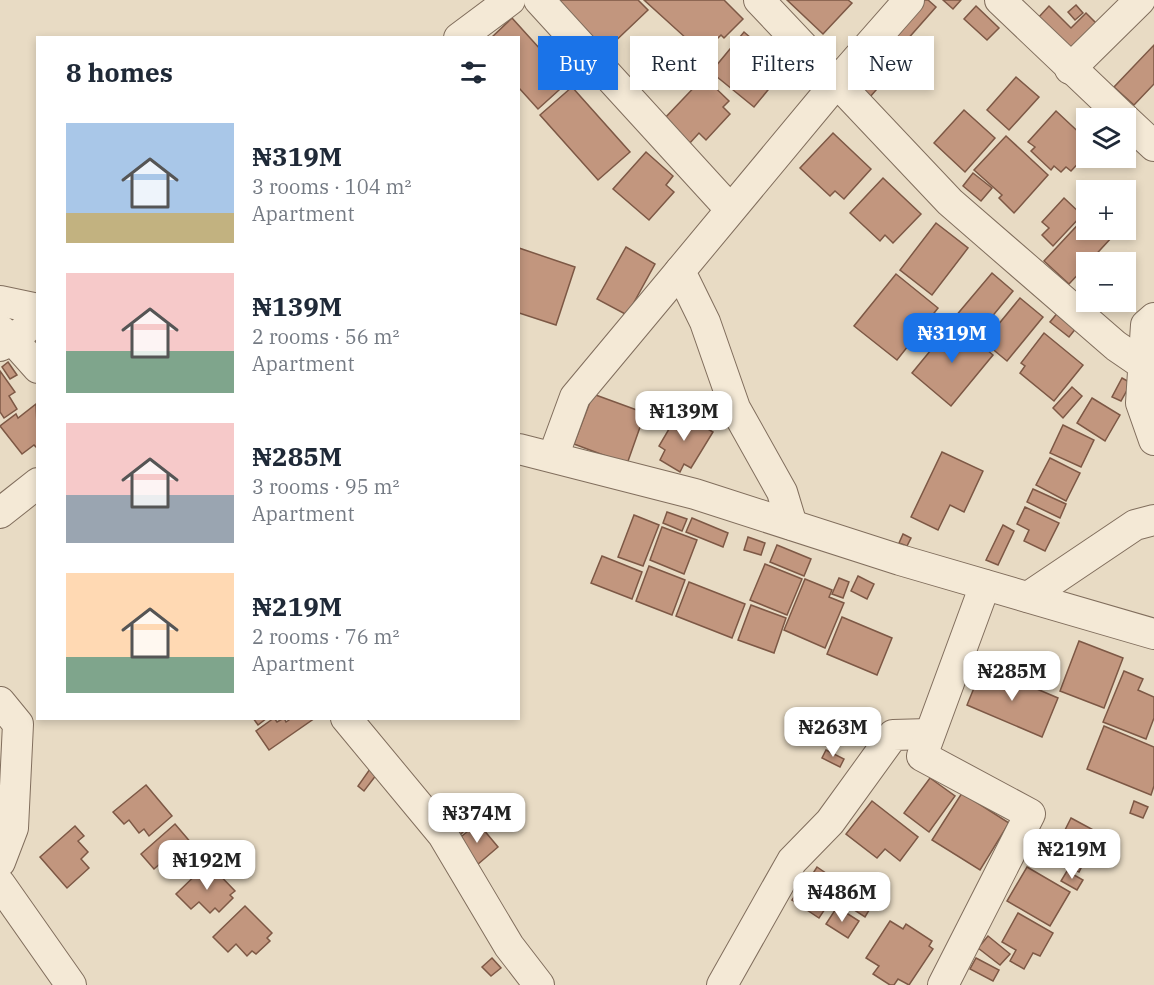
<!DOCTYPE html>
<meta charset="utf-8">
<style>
:root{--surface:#fff;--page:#f6f6f7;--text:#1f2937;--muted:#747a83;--accent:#1a73e8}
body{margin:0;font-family:"IBM Plex Serif",serif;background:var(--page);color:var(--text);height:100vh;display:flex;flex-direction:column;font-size:22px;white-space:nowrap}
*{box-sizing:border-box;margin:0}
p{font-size:20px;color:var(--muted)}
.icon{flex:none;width:33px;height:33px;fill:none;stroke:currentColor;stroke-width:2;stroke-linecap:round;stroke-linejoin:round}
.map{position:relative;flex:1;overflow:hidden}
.details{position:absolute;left:36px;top:36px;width:484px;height:684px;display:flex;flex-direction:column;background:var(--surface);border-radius:0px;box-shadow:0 3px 9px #0003}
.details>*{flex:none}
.banner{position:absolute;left:538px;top:36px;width:525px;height:54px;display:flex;gap:12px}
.buttons{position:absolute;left:1076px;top:108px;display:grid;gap:12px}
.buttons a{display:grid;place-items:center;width:60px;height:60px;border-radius:0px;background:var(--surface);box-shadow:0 3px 9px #0003;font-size:30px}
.price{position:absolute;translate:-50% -51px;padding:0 14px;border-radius:12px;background:#fff;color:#222;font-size:20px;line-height:39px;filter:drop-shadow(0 2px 3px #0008)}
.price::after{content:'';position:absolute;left:50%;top:36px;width:18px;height:14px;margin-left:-9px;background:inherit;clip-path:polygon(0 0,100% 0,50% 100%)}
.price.active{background:var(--accent);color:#fff}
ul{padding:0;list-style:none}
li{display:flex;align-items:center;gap:18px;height:150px;padding:0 30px}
li span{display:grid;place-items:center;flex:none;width:168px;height:120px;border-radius:0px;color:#555}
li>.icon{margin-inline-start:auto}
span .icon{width:72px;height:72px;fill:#fffc;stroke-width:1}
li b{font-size:26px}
h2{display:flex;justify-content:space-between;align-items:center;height:72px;padding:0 30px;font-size:26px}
.tag{padding:0 21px;border-radius:0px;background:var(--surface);box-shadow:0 3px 9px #0003;font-size:21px;line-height:54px}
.tag.active{background:var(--accent);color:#fff}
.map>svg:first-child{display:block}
.building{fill:#c2967e;stroke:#7d5845;stroke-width:1.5}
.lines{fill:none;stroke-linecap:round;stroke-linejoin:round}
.minor-casing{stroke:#816e5d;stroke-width:32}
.minor{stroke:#f4e9d6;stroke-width:30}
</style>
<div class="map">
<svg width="1154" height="985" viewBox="0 0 1154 985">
<rect width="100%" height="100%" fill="#e8dbc4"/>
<g class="building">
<polygon points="557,0 638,0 648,10 606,50"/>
<polygon points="644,0 724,0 743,19 724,38 721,35 713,43 716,46 702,60 685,42 687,39"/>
<polygon points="787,0 848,0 852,3 823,34"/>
<polygon points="923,0 928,0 936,7 883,67 890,74 870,97 852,80"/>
<polygon points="943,0 961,0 953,9"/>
<polygon points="1076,5 1083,13 1075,20 1068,12"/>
<polygon points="976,6 999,28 987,40 964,19"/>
<polygon points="1049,6 1071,28 1086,13 1096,23 1070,49 1038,18"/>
<polygon points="512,18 569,81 538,109 519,88 519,38 491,38"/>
<polygon points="744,32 786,68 754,107 711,72"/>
<polygon points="1154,45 1154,84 1134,105 1114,87"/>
<polygon points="704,77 729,101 723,107 730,114 706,140 699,133 689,144 663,120"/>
<polygon points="1016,77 1039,97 1009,130 987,110"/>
<polygon points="572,87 630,152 598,180 540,115"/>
<polygon points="964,110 995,138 965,172 934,143"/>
<polygon points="1056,111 1086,139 1086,155 1071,171 1066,167 1061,172 1054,166 1051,170 1031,151 1035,147 1028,142"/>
<polygon points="833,133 871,169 844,199 835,191 830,196 800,168"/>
<polygon points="1006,136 1048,175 1014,213 999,198 1002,195 974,170"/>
<polygon points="646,152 673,176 666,185 674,192 649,220 613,189"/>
<polygon points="973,173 992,188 981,201 963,186"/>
<polygon points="883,178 921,214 893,243 885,235 880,241 850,213"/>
<polygon points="1064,198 1082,215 1053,246 1042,235 1049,228 1042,222"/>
<polygon points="1086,216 1086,230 1103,230 1112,237 1089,262 1086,262 1086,266 1069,284 1044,261"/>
<polygon points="936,223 968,248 932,295 900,270"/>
<polygon points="626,247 655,264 627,315 597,299"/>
<polygon points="519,248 575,267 556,325 519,313"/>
<polygon points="992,273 1013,291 977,335 955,317"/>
<polygon points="896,274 938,308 897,360 854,326"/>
<polygon points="1020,298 1043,317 1007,361 984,342"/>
<polygon points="1059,311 1077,327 1069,337 1050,322"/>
<polygon points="954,322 993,355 951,406 912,373"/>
<polygon points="1044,333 1083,365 1054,401 1020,373 1025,366 1021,363"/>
<polygon points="8,362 17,375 10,379 2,367"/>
<polygon points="0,371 15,392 9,396 17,409 4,418 0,412"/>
<polygon points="1122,378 1131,383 1121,401 1112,397"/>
<polygon points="1072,387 1082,396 1063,418 1053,408"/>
<polygon points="593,394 645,413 627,464 574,444"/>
<polygon points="1092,398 1120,415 1105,441 1077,423"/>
<polygon points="36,404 38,449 34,445 22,454 0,426 16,414 18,418"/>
<polygon points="679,412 713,432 691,468 684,464 680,472 660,460 665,450 659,446"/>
<polygon points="1063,425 1094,440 1081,467 1050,453"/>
<polygon points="942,452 983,471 964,512 950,505 938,530 911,517"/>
<polygon points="1050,458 1080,473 1066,501 1036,485"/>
<polygon points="1033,489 1066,504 1060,518 1027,502"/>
<polygon points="1025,507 1059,523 1045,551 1024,541 1029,530 1017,524"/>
<polygon points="667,512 687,519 682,531 663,523"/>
<polygon points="634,515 659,525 643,566 618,557"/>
<polygon points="692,518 728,533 723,547 686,532"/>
<polygon points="1003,525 1014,531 998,565 986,560"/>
<polygon points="662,527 697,540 684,574 650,560"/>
<polygon points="903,534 911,538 907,546 899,543"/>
<polygon points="748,537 765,543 761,555 744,550"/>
<polygon points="777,545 811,559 804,576 770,562"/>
<polygon points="602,556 642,572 632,599 591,583"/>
<polygon points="765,564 802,579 787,615 750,600"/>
<polygon points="649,566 685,580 672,615 636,601"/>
<polygon points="858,576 874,584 867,599 851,591"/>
<polygon points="839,578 849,582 843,598 832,594"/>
<polygon points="805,579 832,590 829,597 844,603 825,648 784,630"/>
<polygon points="689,582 745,604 732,638 676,616"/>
<polygon points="751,605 786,618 774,653 738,640"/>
<polygon points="842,617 892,638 877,675 827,654"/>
<polygon points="1079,641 1123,658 1104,708 1060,691"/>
<polygon points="983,666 1058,698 1042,737 967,705"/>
<polygon points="1124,671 1143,679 1138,690 1154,697 1154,718 1146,739 1103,722"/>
<polygon points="253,718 267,718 258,725"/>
<polygon points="274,718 277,722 284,718 286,722 292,718 315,718 269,750 256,731"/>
<polygon points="1104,726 1154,747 1154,786 1151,795 1087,769"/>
<polygon points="826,750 844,759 840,767 822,758"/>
<polygon points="370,769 377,774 364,791 358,786"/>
<polygon points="930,778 955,796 929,832 904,813"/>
<polygon points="146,785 172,816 149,836 144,829 139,833 129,820 124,824 113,812"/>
<polygon points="962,793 1009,823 980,870 932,840"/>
<polygon points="872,801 918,837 900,861 885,849 877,858 846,834"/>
<polygon points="1134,801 1148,807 1143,818 1130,813"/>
<polygon points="1071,818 1099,833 1079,872 1051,858"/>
<polygon points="478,823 498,847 477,865 457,840"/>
<polygon points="175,824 198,851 192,856 196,860 181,873 178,868 172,873 162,862 154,869 141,854"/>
<polygon points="457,825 464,831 456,839 449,832"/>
<polygon points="75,826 84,836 78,841 88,852 81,859 89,868 67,888 40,857"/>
<polygon points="208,863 235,891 230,895 233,898 219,912 215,908 210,913 199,902 191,909 176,894"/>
<polygon points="817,867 836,880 827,894 808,881"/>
<polygon points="1027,867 1070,892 1050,926 1007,901"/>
<polygon points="1067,871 1083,880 1077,890 1061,881"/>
<polygon points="802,885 829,903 819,918 792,900"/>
<polygon points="852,887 874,902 865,917 842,902"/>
<polygon points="245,906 272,933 267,938 270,941 256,954 252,951 247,956 236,944 228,952 213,937"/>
<polygon points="837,907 859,921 848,938 826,924"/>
<polygon points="1018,913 1053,933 1040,956 1033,953 1024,969 1010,961 1016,950 1002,942"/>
<polygon points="890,921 903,929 906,924 932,941 929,946 933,949 909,985 898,979 894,985 890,985 873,974 879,966 866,958"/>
<polygon points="988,936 1010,954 1000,965 978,948"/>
<polygon points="492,958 501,968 491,976 482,967"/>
<polygon points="976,958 999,970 993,981 970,969"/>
</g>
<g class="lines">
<g class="minor-casing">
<g id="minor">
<polyline points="539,0 730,209"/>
<polyline points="759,0 950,202 1116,346 1154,372"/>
<polyline points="1000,0 1124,118"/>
<polyline points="459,38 510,0"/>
<polyline points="1070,69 1140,0"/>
<polyline points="1125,119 1154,146"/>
<polyline points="0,301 38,309"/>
<polyline points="1154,318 1146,325 1141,403 1154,440"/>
<polyline points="0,330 13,340 38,368"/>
<polyline points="0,346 13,340 38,318"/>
<polyline points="519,449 695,494 900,560 1154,634"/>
<polyline points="553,457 575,397 680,271"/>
<polyline points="0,513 38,483"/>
<polyline points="792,525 782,492 735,408 705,322 680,271 837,82 909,0"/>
<polyline points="1028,597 1135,525 1154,520"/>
<polyline points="0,702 18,724 13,828 0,862"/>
<polyline points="346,718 443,835 509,946 539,985"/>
<polyline points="0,884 71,985"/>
<polyline points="722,985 792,861 830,822 893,735 929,734"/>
<polyline points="943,985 1030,814 922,756 985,585"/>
</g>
</g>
<use href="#minor" class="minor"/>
</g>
</svg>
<div class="buttons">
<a><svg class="icon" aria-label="layers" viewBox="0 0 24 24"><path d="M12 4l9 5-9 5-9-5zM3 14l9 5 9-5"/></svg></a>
<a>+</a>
<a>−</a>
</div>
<b class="price active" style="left:952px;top:364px">₦319M</b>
<b class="price" style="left:684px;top:442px">₦139M</b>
<b class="price" style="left:1012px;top:702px">₦285M</b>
<b class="price" style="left:833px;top:758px">₦263M</b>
<b class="price" style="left:477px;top:844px">₦374M</b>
<b class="price" style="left:1072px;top:880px">₦219M</b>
<b class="price" style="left:207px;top:891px">₦192M</b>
<b class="price" style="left:842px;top:923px">₦486M</b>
<div class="banner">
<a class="tag active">Buy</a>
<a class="tag">Rent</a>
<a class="tag">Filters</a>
<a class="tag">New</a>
</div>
<section class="details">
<h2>8 homes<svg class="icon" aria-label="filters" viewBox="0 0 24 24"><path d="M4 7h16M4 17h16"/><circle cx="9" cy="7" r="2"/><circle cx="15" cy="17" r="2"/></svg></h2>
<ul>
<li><span style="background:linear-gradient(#a9c7e8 75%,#c2b280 0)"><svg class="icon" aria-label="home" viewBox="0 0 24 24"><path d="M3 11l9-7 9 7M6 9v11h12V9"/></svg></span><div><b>₦319M</b><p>3 rooms · 104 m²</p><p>Apartment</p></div></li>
<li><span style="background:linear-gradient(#f6c9c9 65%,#7fa58c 0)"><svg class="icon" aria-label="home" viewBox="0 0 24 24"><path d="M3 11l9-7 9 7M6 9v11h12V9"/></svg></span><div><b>₦139M</b><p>2 rooms · 56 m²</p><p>Apartment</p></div></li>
<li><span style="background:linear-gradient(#f6c9c9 60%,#9aa5b1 0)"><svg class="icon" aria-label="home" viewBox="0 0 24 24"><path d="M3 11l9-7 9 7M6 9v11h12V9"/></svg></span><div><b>₦285M</b><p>3 rooms · 95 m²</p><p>Apartment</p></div></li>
<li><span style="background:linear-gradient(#ffd9b3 70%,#7fa58c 0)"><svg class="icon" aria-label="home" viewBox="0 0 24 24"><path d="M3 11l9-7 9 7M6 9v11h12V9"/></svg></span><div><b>₦219M</b><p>2 rooms · 76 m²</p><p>Apartment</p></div></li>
</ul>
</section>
</div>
